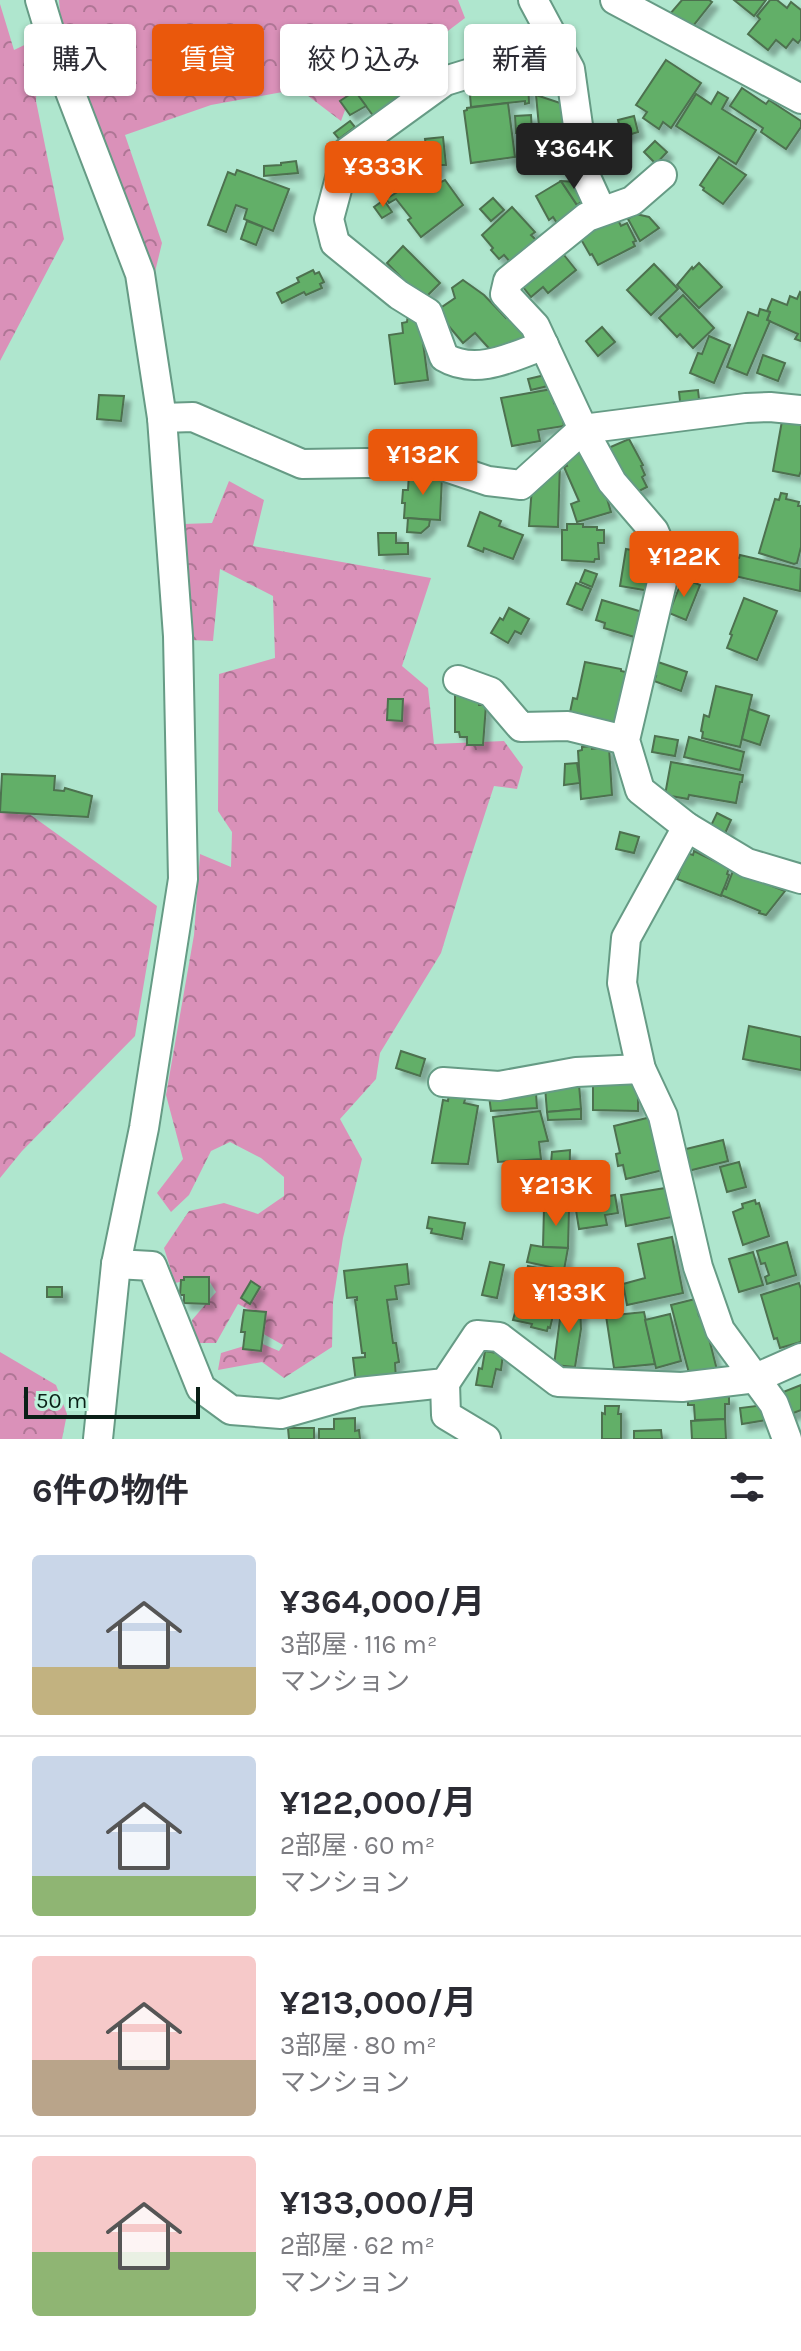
<!DOCTYPE html>
<html lang="ja">
<meta charset="utf-8">
<style>
:root{--surface:#fff;--page:#f2f2f3;--text:#2b2b33;--muted:#7c7c81;--line:#e1e1e2;--accent:#ea580c}
body{margin:0;font-family:Karla,"Noto Sans JP",sans-serif;background:var(--page);color:var(--text);height:100vh;display:flex;flex-direction:column;font-size:30px;white-space:nowrap}
*{box-sizing:border-box;margin:0}
p{font-size:26px;color:var(--muted)}
.icon{flex:none;width:44px;height:44px;fill:none;stroke:currentColor;stroke-width:2;stroke-linecap:round;stroke-linejoin:round}
.map{position:relative;height:1439px;overflow:hidden}
.drawer{display:flex;flex-direction:column;background:var(--surface);flex:1}
.drawer>*{flex:none}
.guide{position:absolute;left:24px;top:24px;width:754px;height:72px;display:flex;gap:16px}
.scale{position:absolute;left:24px;bottom:20px;width:176px;box-sizing:border-box;padding-left:8px;border:4px solid #0a2017;border-top:0;font-size:22px;line-height:28px;white-space:nowrap;color:#0a2017;-webkit-text-stroke:6px #bbf3db;paint-order:stroke}
.price{position:absolute;translate:-50% -68px;padding:0 18px;border-radius:8px;background:var(--accent);color:#fff;font-size:26px;line-height:52px;filter:drop-shadow(0 2px 4px #0008)}
.price::after{content:'';position:absolute;left:50%;top:48px;width:24px;height:18px;margin-left:-12px;background:inherit;clip-path:polygon(0 0,100% 0,50% 100%)}
.price.current{background:#222;color:#fff}
ul{padding:0;list-style:none}
li{display:flex;align-items:center;gap:24px;height:200px;padding:0 32px}
li+li{border-top:2px solid var(--line)}
li span{display:grid;place-items:center;flex:none;width:224px;height:160px;border-radius:8px;color:#555}
li>.icon{margin-inline-start:auto}
span .icon{width:96px;height:96px;fill:#fffc;stroke-width:1}
li b{font-size:34px}
h2{display:flex;justify-content:space-between;align-items:center;height:96px;padding:0 32px;font-size:34px}
.tag{padding:0 28px;border-radius:8px;background:var(--surface);box-shadow:0 2px 6px #0004;font-size:28px;line-height:72px}
.tag.current{background:var(--accent);color:#fff}
.map>svg:first-child{display:block}
.forest{fill:url(#forest-crowns)}
.building{fill:#62af68;stroke:#4d714f;stroke-width:2;filter:url(#shadow)}
.lines{fill:none;stroke-linecap:round;stroke-linejoin:round}
.minor-casing{stroke:#669b85;stroke-width:32}
.minor{stroke:#fff;stroke-width:28}
</style>
<div class="map">
<svg width="801" height="1439" viewBox="0 0 801 1439">
<defs>
<pattern id="forest-crowns" width="20" height="18" patternUnits="userSpaceOnUse" patternTransform="scale(2)"><rect width="20" height="18" fill="#da91b9"/><path d="M2 6a3 3 0 1 1 6 0M12 15a3 3 0 1 1 6 0" fill="none" stroke="#af7695"/></pattern>
<filter id="shadow"><feDropShadow dx="6" dy="6" stdDeviation="2" flood-color="#0004"/></filter>
</defs>
<rect width="100%" height="100%" fill="#afe6ce"/>
<g class="forest">
<polygon points="59,0 458,0 465,18 395,71 358,75 341,121 299,89 211,105 125,135 162,243 154,276 61,25"/>
<polygon points="0,4 14,50 39,38 36,101 64,239 0,361"/>
<polygon points="229,481 264,500 253,546 431,578 402,666 428,688 434,744 504,741 523,767 517,789 494,786 463,881 441,953 380,1053 376,1079 340,1119 362,1159 343,1238 333,1302 332,1347 284,1378 262,1362 218,1370 221,1353 258,1342 279,1351 283,1345 260,1332 263,1317 238,1304 216,1343 195,1343 192,1320 216,1292 206,1276 175,1283 164,1248 189,1211 224,1203 258,1214 284,1196 284,1177 261,1158 230,1142 211,1151 189,1195 171,1212 157,1193 183,1159 166,1095 194,935 200,854 231,867 232,832 218,811 219,674 275,658 273,596 220,569 213,641 191,640 184,524 212,523"/>
<polygon points="0,805 28,813 157,906 135,1036 22,1151 0,1178"/>
<polygon points="0,1352 56,1385 67,1414 62,1439 0,1439"/>
</g>
<g class="building">
<polygon points="682,0 709,0 712,2 689,31 669,15"/>
<polygon points="734,0 766,0 754,16"/>
<polygon points="770,0 777,0 787,8 791,2 801,10 801,39 798,43 793,39 786,48 776,40 768,50 748,34 760,19 757,16"/>
<polygon points="666,60 701,83 671,128 663,122 659,129 643,118 647,112 636,105"/>
<polygon points="382,69 396,89 400,86 411,101 377,121 354,90"/>
<polygon points="528,80 529,103 525,104 525,101 471,107 470,95 472,95 472,88"/>
<polygon points="742,88 766,104 769,100 801,121 801,127 786,149 761,132 763,128 730,106"/>
<polygon points="355,91 366,106 350,115 340,101"/>
<polygon points="718,92 728,98 722,109 756,130 736,164 676,126 696,94 711,104"/>
<polygon points="536,95 560,103 567,102 573,159 555,161 554,154 550,154 551,136 540,137"/>
<polygon points="508,103 515,157 471,163 464,111 467,110 467,108"/>
<polygon points="531,115 532,132 516,133 515,116"/>
<polygon points="634,116 638,132 622,137 618,120"/>
<polygon points="350,121 355,127 339,139 334,133"/>
<polygon points="443,137 446,165 437,165 438,172 422,174 420,155 427,154 425,139"/>
<polygon points="655,141 667,152 656,164 644,152"/>
<polygon points="719,157 746,175 723,204 703,190 704,188 700,185"/>
<polygon points="296,161 298,173 264,176 264,166 281,165 281,163"/>
<polygon points="237,170 289,189 273,231 244,219 247,209 236,205 226,232 208,225 228,172 235,175"/>
<polygon points="422,177 427,183 435,178 439,183 445,180 463,205 421,237 408,220 411,218 396,199 389,203 386,199"/>
<polygon points="561,181 579,208 557,223 553,217 549,220 536,196"/>
<polygon points="561,181 578,182 585,199 577,205"/>
<polygon points="493,198 504,210 491,221 480,209"/>
<polygon points="384,200 392,212 382,218 374,207"/>
<polygon points="512,207 535,232 531,235 537,241 511,263 504,255 499,259 491,250 493,248 482,235"/>
<polygon points="636,214 649,217 659,228 640,241 628,219"/>
<polygon points="616,216 621,226 627,223 636,241 633,242 635,246 598,265 592,254 590,255 578,234"/>
<polygon points="247,221 263,227 256,245 241,239"/>
<polygon points="403,246 440,283 423,300 387,263"/>
<polygon points="560,250 576,270 548,293 543,287 531,297 519,282"/>
<polygon points="699,263 722,287 699,308 677,285 692,267 693,269"/>
<polygon points="654,264 678,289 651,315 627,290"/>
<polygon points="313,270 315,274 319,272 324,282 320,284 322,288 306,295 304,292 282,303 277,293 299,282 297,278"/>
<polygon points="463,280 484,295 506,318 511,315 532,342 496,356 475,333 463,343 436,311 455,298 452,288"/>
<polygon points="800,292 801,293 801,341 795,339 798,334 767,320 770,312 767,311 772,299 787,305 790,296 797,299"/>
<polygon points="683,295 714,328 693,348 680,334 677,337 659,318"/>
<polygon points="760,309 770,312 767,320 770,321 747,375 727,367 748,312 758,316"/>
<polygon points="408,314 420,320 428,380 395,384 389,335 403,333 402,323 407,322"/>
<polygon points="602,327 615,342 598,356 586,341"/>
<polygon points="709,336 730,345 714,383 690,373 698,353 702,354"/>
<polygon points="763,355 785,363 778,381 757,373"/>
<polygon points="545,375 548,386 531,390 528,379"/>
<polygon points="552,389 554,403 560,402 564,426 538,430 540,441 512,446 501,398"/>
<polygon points="698,390 700,408 681,410 679,392"/>
<polygon points="99,395 124,396 121,421 97,419"/>
<polygon points="782,421 801,424 801,471 799,476 773,471"/>
<polygon points="629,439 643,465 641,466 645,475 642,477 647,487 633,494 606,449"/>
<polygon points="584,448 605,492 611,512 577,522 571,504 579,501 564,467 567,466 563,457"/>
<polygon points="560,463 558,527 529,526 532,487 541,486 540,475"/>
<polygon points="409,473 442,476 440,520 404,518 405,503 402,503 403,490 408,490"/>
<polygon points="781,493 787,494 786,499 799,502 798,506 801,506 801,547 797,563 794,564 759,553 775,499 779,500"/>
<polygon points="480,512 501,521 499,526 523,535 513,559 484,548 483,552 468,546"/>
<polygon points="408,518 430,520 429,526 421,533 407,532"/>
<polygon points="567,524 583,524 583,527 597,527 597,530 604,530 604,543 598,543 599,559 595,559 594,562 562,560 562,530 567,530"/>
<polygon points="378,533 396,533 396,543 408,543 408,554 379,555"/>
<polygon points="677,537 724,549 721,563 674,551"/>
<polygon points="626,549 656,554 650,591 620,586"/>
<polygon points="740,555 801,569 800,591 735,576 736,572 733,571 736,558 739,558"/>
<polygon points="585,570 597,574 592,587 580,582"/>
<polygon points="683,578 700,585 686,620 669,613"/>
<polygon points="576,583 591,589 582,610 567,604"/>
<polygon points="744,598 777,611 757,660 727,648 732,635 730,634"/>
<polygon points="602,600 649,614 641,639 604,628 605,623 596,620"/>
<polygon points="509,608 529,619 521,634 515,631 508,643 491,633 500,618 503,620"/>
<polygon points="585,662 621,669 621,671 630,673 616,726 569,717 573,698 577,699"/>
<polygon points="658,662 687,672 681,691 654,681 656,676 651,675"/>
<polygon points="716,686 752,695 740,747 702,738 703,732 701,731 704,715 709,717"/>
<polygon points="455,695 471,695 479,698 479,705 486,705 483,745 467,745 467,737 460,737 459,732 455,732"/>
<polygon points="388,699 403,699 402,721 387,720"/>
<polygon points="749,709 769,716 760,745 742,739"/>
<polygon points="655,736 678,740 675,756 652,752"/>
<polygon points="689,737 744,752 740,770 684,757"/>
<polygon points="592,746 592,749 609,747 612,795 581,799 578,751 582,750 582,747"/>
<polygon points="671,762 743,775 742,782 740,782 736,803 689,795 688,799 665,795"/>
<polygon points="577,763 580,783 564,785 565,764"/>
<polygon points="2,774 55,776 54,790 64,791 65,788 92,796 88,817 0,812"/>
<polygon points="717,813 731,820 723,838 708,832"/>
<polygon points="620,832 639,837 634,853 616,849"/>
<polygon points="694,851 729,868 727,874 729,875 721,896 677,879 687,853 693,855"/>
<polygon points="733,871 785,891 766,915 759,913 760,911 721,895 724,888 726,889"/>
<polygon points="749,1026 801,1037 801,1070 743,1059"/>
<polygon points="401,1051 425,1059 420,1076 396,1068"/>
<polygon points="593,1083 638,1084 638,1111 593,1110"/>
<polygon points="579,1084 581,1109 547,1112 545,1087"/>
<polygon points="449,1093 466,1096 464,1103 478,1106 468,1164 432,1163 443,1100 448,1101"/>
<polygon points="536,1093 537,1108 491,1111 489,1096"/>
<polygon points="581,1109 581,1119 548,1120 547,1112"/>
<polygon points="540,1111 548,1141 539,1142 541,1159 498,1162 493,1117"/>
<polygon points="651,1117 663,1170 626,1179 623,1165 618,1166 616,1154 620,1153 614,1126"/>
<polygon points="723,1140 728,1161 688,1171 682,1150"/>
<polygon points="570,1150 569,1209 544,1208 546,1163 551,1163 552,1152"/>
<polygon points="739,1162 746,1187 727,1192 720,1167"/>
<polygon points="672,1187 677,1216 626,1226 621,1195"/>
<polygon points="603,1193 604,1197 615,1195 618,1213 605,1215 607,1225 579,1229 574,1198"/>
<polygon points="755,1200 756,1204 759,1203 769,1236 743,1245 733,1212 743,1208 742,1204"/>
<polygon points="544,1208 569,1209 568,1248 543,1247"/>
<polygon points="429,1217 465,1223 462,1239 431,1233 432,1229 427,1228"/>
<polygon points="672,1237 683,1293 627,1305 623,1284 645,1278 638,1244"/>
<polygon points="787,1242 796,1275 767,1284 765,1277 769,1275 765,1263 761,1264 757,1251"/>
<polygon points="531,1245 543,1247 568,1248 564,1270 527,1262"/>
<polygon points="753,1252 763,1285 739,1292 729,1259"/>
<polygon points="490,1262 504,1265 497,1298 482,1295"/>
<polygon points="407,1264 409,1284 395,1286 397,1299 387,1300 393,1343 396,1343 399,1362 395,1363 396,1378 356,1383 353,1358 365,1357 365,1353 362,1353 355,1300 357,1300 357,1297 347,1298 344,1271"/>
<polygon points="528,1266 563,1273 550,1328 548,1327 547,1331 531,1327 532,1324 513,1320"/>
<polygon points="184,1277 209,1277 209,1304 184,1303 184,1295 180,1295 181,1280 184,1280"/>
<polygon points="251,1281 260,1287 250,1304 241,1298"/>
<polygon points="799,1283 801,1289 801,1342 780,1348 777,1338 774,1339 761,1295"/>
<rect x="47" y="1287" width="15" height="10"/>
<polygon points="695,1299 699,1316 703,1315 717,1370 690,1377 671,1305"/>
<polygon points="580,1302 581,1329 575,1367 554,1365 562,1303"/>
<polygon points="244,1310 266,1312 261,1351 243,1349 245,1332 241,1332"/>
<polygon points="644,1312 655,1364 614,1368 606,1316"/>
<polygon points="670,1314 681,1361 656,1368 645,1320"/>
<polygon points="485,1351 503,1354 501,1370 496,1369 492,1387 476,1385 479,1368 482,1369"/>
<polygon points="801,1385 801,1410 786,1416 778,1394"/>
<polygon points="729,1396 729,1404 725,1404 725,1419 695,1420 694,1405 688,1405 688,1400 694,1398"/>
<polygon points="764,1405 766,1420 742,1424 740,1408"/>
<polygon points="605,1406 619,1406 618,1414 621,1414 621,1439 602,1439 602,1413 605,1414"/>
<polygon points="355,1418 355,1431 359,1430 360,1439 319,1439 319,1429 334,1429 334,1419"/>
<polygon points="725,1419 726,1439 692,1439 691,1421"/>
<polygon points="288,1428 314,1428 314,1439 289,1439"/>
<polygon points="661,1430 662,1439 634,1439 634,1431"/>
</g>
<g class="lines">
<g class="minor-casing">
<g id="minor">
<polyline points="40,0 59,63 140,274 162,418 178,636 183,879 144,1128 116,1264 98,1439"/>
<polyline points="533,0 570,69 585,175 601,210"/>
<polyline points="615,0 801,99"/>
<polyline points="662,175 632,201 587,217 508,281 505,294 535,326 583,429 612,482 654,531 667,561 625,740 640,790 687,827 747,863 801,879"/>
<path d="M544 345C512 357 476 376 444 357L428 313 399 295 335 243 329 219 347 152 445 81 497 65 571 78"/>
<polyline points="162,418 193,417 302,464 431,462 488,481 521,485 583,429 746,408 770,407 801,410"/>
<polyline points="458,680 491,692 521,727 568,726 625,740"/>
<polyline points="687,827 626,938 622,983 641,1069 663,1116 698,1267 720,1330 774,1404 787,1439"/>
<polyline points="443,1082 499,1086 576,1072 641,1069"/>
<polyline points="116,1264 152,1266 201,1388 231,1410 281,1414 359,1392 445,1383 477,1335 499,1337 558,1382 682,1387 756,1378 801,1358"/>
<polyline points="445,1383 446,1415 486,1439"/>
</g>
</g>
<use href="#minor" class="minor"/>
</g>
</svg>
<div class="scale">50 m</div>
<b class="price current" style="left:574px;top:191px">¥364K</b>
<b class="price" style="left:383px;top:209px">¥333K</b>
<b class="price" style="left:423px;top:497px">¥132K</b>
<b class="price" style="left:684px;top:599px">¥122K</b>
<b class="price" style="left:556px;top:1228px">¥213K</b>
<b class="price" style="left:569px;top:1335px">¥133K</b>
<div class="guide">
<a class="tag">購入</a>
<a class="tag current">賃貸</a>
<a class="tag">絞り込み</a>
<a class="tag">新着</a>
</div>
</div>
<section class="drawer">
<h2>6件の物件<svg class="icon" aria-label="filters" viewBox="0 0 24 24"><path d="M4 7h16M4 17h16"/><circle cx="9" cy="7" r="2"/><circle cx="15" cy="17" r="2"/></svg></h2>
<ul>
<li><span style="background:linear-gradient(#c9d6e8 70%,#c2b280 0)"><svg class="icon" aria-label="home" viewBox="0 0 24 24"><path d="M3 11l9-7 9 7M6 9v11h12V9"/></svg></span><div><b>¥364,000/月</b><p>3部屋 · 116 m²</p><p>マンション</p></div></li>
<li><span style="background:linear-gradient(#c9d6e8 75%,#8fb573 0)"><svg class="icon" aria-label="home" viewBox="0 0 24 24"><path d="M3 11l9-7 9 7M6 9v11h12V9"/></svg></span><div><b>¥122,000/月</b><p>2部屋 · 60 m²</p><p>マンション</p></div></li>
<li><span style="background:linear-gradient(#f6c9c9 65%,#b9a48a 0)"><svg class="icon" aria-label="home" viewBox="0 0 24 24"><path d="M3 11l9-7 9 7M6 9v11h12V9"/></svg></span><div><b>¥213,000/月</b><p>3部屋 · 80 m²</p><p>マンション</p></div></li>
<li><span style="background:linear-gradient(#f6c9c9 60%,#8fb573 0)"><svg class="icon" aria-label="home" viewBox="0 0 24 24"><path d="M3 11l9-7 9 7M6 9v11h12V9"/></svg></span><div><b>¥133,000/月</b><p>2部屋 · 62 m²</p><p>マンション</p></div></li>
</ul>
</section>
